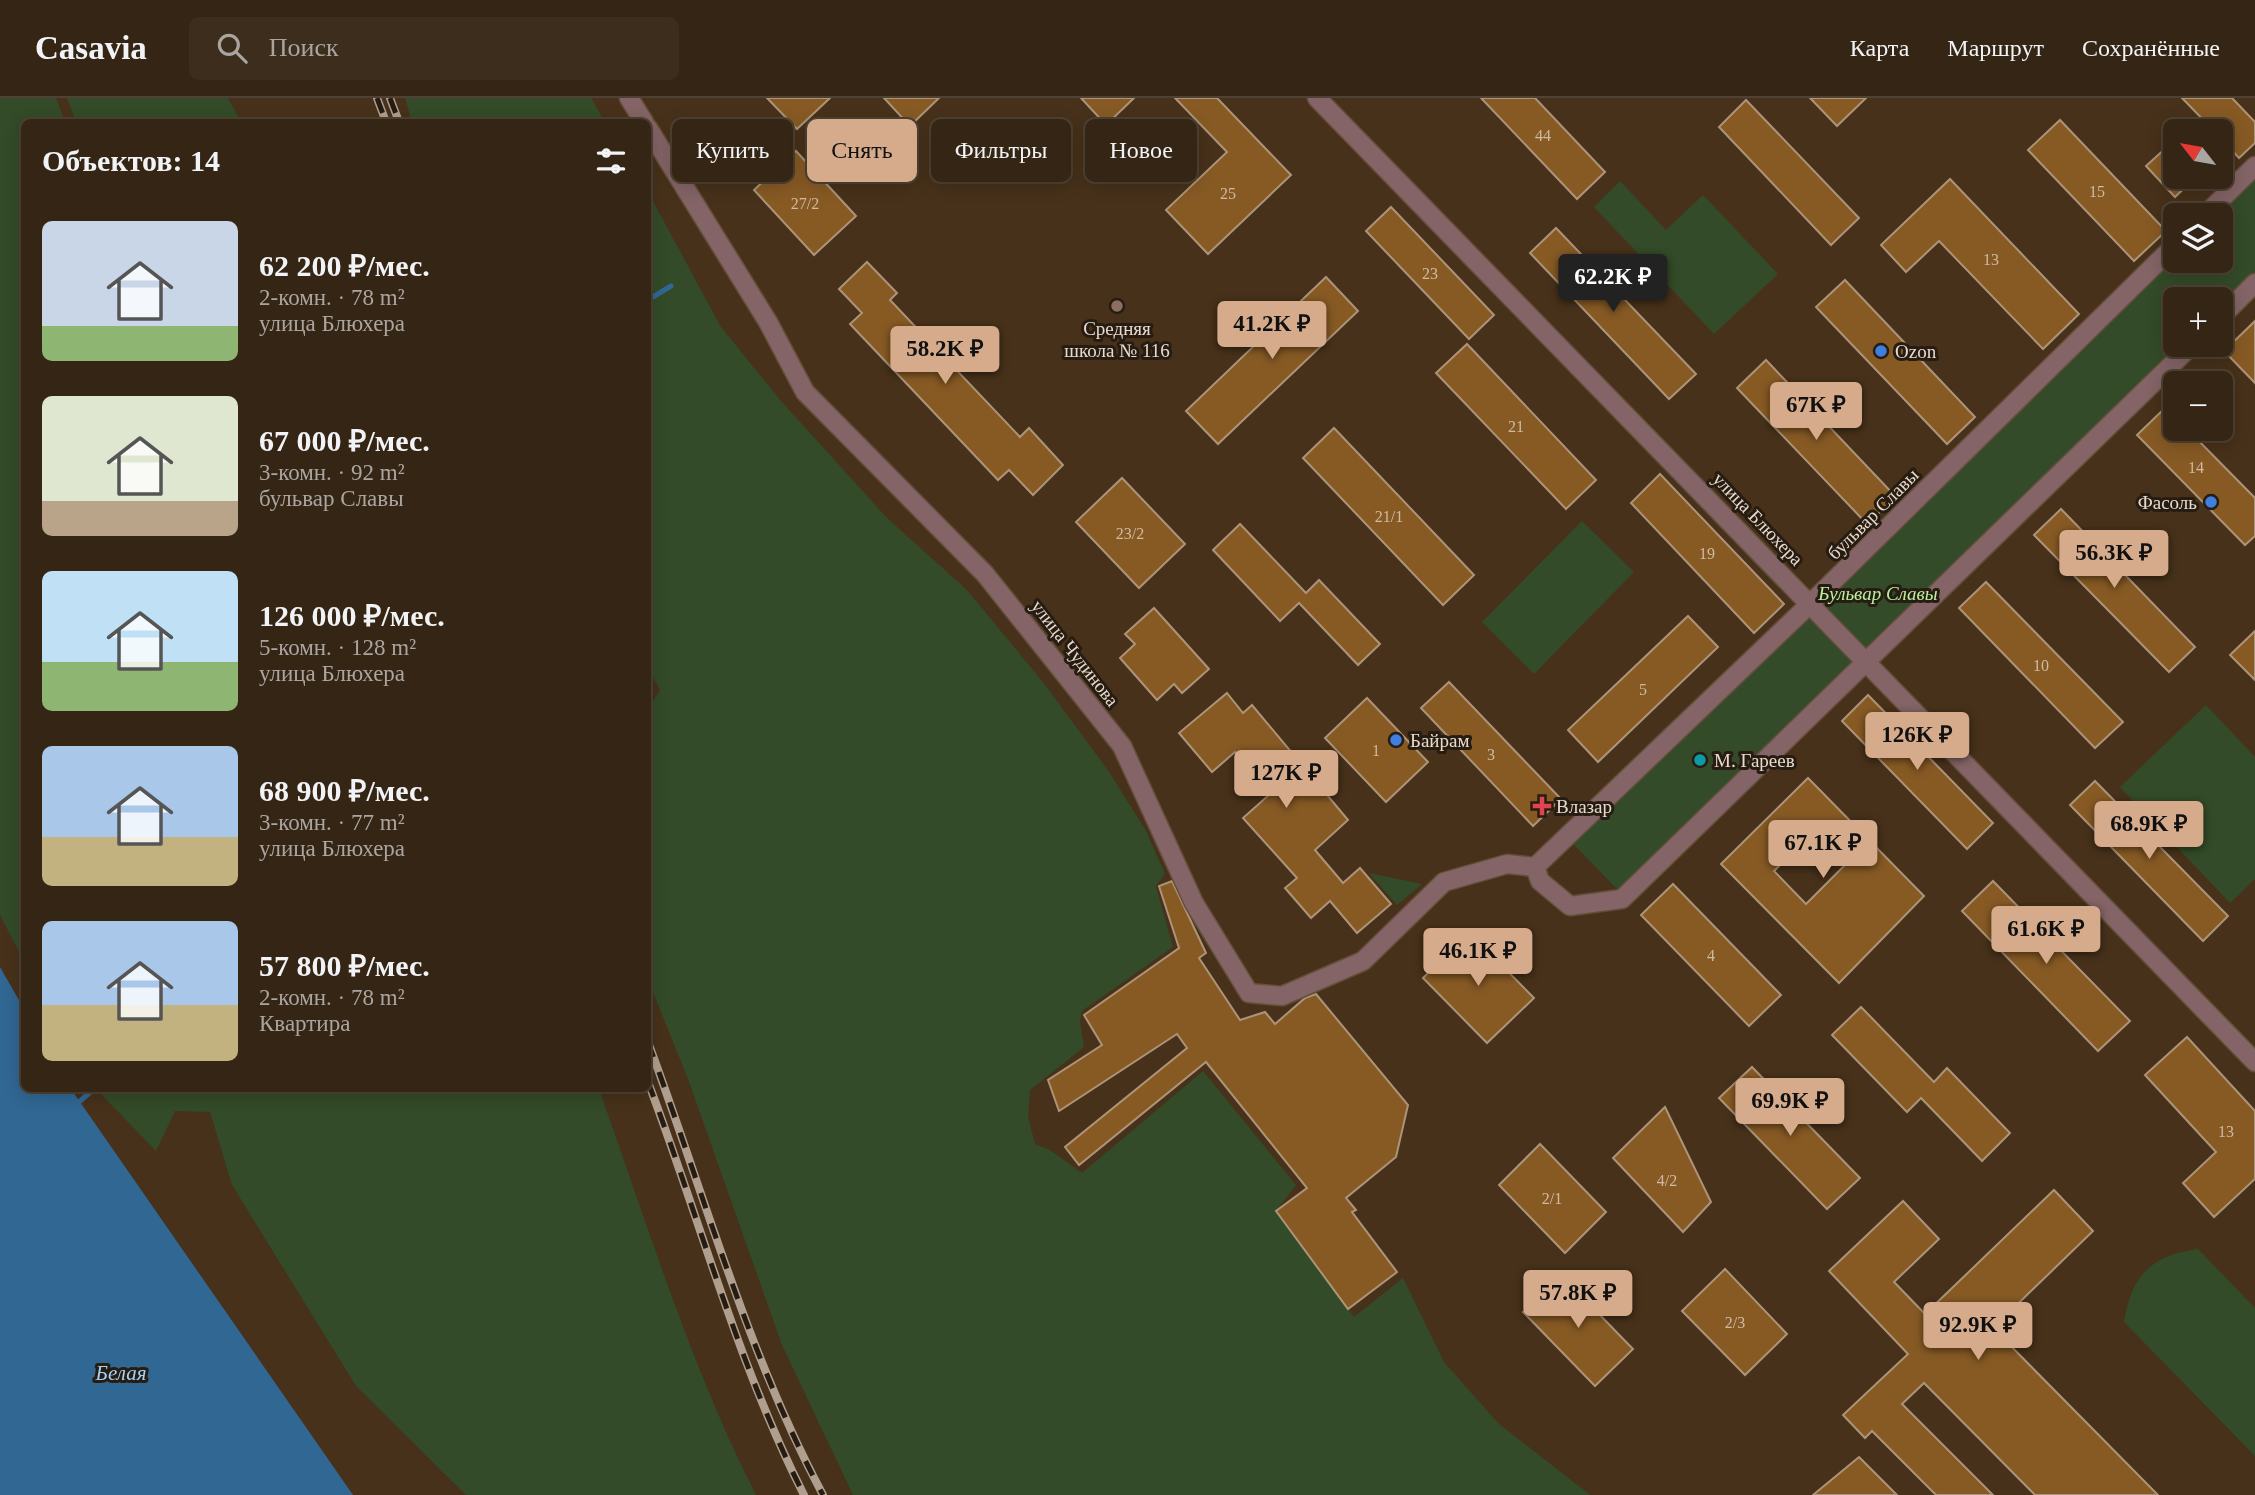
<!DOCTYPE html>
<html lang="ru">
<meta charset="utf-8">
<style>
:root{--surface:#352514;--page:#3d2d1d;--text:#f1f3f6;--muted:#aaa5a0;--line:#4f4234;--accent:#d6ab8b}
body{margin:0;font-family:"Times New Roman",serif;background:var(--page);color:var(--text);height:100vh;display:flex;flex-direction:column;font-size:26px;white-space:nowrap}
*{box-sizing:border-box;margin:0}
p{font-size:23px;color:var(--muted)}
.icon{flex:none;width:38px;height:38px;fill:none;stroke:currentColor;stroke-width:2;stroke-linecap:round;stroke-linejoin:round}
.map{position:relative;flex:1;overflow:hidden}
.drawer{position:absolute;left:21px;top:21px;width:630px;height:973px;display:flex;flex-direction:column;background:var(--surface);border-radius:10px;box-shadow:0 4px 18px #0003,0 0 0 2px var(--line)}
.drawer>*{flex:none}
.top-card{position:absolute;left:672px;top:21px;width:665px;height:63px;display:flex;gap:14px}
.needle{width:46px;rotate:301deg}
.tools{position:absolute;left:2163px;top:21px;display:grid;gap:14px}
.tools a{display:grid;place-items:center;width:70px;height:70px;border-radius:10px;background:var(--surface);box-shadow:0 4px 18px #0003,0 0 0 2px var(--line);font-size:35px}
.price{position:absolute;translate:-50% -60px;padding:0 16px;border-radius:7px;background:var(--accent);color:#111;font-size:23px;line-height:46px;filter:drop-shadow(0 2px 4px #0008)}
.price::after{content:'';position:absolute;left:50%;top:42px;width:21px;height:16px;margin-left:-10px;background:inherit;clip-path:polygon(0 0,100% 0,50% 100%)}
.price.current{background:#222;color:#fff}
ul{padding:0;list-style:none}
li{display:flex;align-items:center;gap:21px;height:175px;padding:0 21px}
li span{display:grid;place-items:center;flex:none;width:196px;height:140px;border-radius:10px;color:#555}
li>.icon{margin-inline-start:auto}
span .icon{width:84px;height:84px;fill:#fffc;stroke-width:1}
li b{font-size:30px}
h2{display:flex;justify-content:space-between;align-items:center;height:84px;padding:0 21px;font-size:30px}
.tag{padding:0 24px;border-radius:10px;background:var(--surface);box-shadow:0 4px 18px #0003,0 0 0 2px var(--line);font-size:24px;line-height:63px}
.tag.current{background:var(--accent);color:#111}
header{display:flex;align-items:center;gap:42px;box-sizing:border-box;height:98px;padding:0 35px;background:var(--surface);border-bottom:2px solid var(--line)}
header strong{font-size:33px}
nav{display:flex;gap:38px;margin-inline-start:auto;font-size:24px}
.search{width:490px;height:63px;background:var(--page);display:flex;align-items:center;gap:18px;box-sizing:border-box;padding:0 24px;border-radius:10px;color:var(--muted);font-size:26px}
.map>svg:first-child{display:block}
.green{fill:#334b28}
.water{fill:#316793}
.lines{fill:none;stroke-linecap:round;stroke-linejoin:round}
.stream{stroke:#316793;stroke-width:5}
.building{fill:#875a24;stroke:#ad9479;stroke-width:2;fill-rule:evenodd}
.street-casing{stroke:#644f3a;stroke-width:21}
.street{stroke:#846466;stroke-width:18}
.rail-casing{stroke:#b09f8e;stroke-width:8}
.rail{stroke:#261c11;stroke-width:5;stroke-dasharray:16;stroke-linecap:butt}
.education-dot{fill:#8d6e63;stroke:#261c11;stroke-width:2.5}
.shop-dot{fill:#3f7fe0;stroke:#261c11;stroke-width:2.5}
.culture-dot{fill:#0f9aa8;stroke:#261c11;stroke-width:2.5}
.health-dot{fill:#e0444e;stroke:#261c11;stroke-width:2.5}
.labels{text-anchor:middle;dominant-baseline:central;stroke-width:6;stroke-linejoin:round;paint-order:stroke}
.number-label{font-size:16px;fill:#d0baa2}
.poi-label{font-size:19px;fill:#e8dacc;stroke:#261c11;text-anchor:start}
.street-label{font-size:19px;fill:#e8dacc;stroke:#261c11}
.park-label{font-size:19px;font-style:italic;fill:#b9f19f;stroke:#261c11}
.water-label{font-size:21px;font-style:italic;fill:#a3d0f7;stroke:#261c11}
</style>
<header>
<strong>Casavia</strong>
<div class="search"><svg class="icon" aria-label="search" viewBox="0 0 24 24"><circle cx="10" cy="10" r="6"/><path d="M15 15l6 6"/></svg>Поиск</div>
<nav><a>Карта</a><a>Маршрут</a><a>Сохранённые</a></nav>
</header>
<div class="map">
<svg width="2255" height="1397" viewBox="0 0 2255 1397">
<rect width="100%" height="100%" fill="#47311a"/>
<g class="green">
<polygon points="0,0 56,0 65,24 24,24 24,864 0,817"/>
<polygon points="67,0 228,0 241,24 76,24"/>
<polygon points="405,0 591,0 605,24 412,24"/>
<polygon points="2255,77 2255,179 2221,212 2221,201 2175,201 2175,247 2185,247 1622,796 1571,744 2175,155 2175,163 2221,163 2221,117 2214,117"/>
<polygon points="1620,83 1666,132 1703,97 1778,176 1714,236 1594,109"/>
<polygon points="648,94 721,229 781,303 888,421 966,491 1043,584 1107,671 1145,731 1165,776 1156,788 1173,849 1082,913 1080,923 1084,949 1030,992 1028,1019 1035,1046 1050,1052 1082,1075 1203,973 1296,1087 1276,1113 1354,1219 1403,1180 1444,1264 1498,1325 1590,1397 853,1397 782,1247 688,981 648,882 648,603 653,603 660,592 648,570"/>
<polygon points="1582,423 1634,474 1534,576 1482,524"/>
<polygon points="2206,607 2255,659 2255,781 2230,805 2120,689"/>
<polygon points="1369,775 1422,786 1397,807"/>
<path d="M96 991H599C647 1126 691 1269 756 1397H466L356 1288 232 1087 210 1014 175 1013 156 1053Z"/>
<path d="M2198 1151 2255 1210V1358L2124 1224C2131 1178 2151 1157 2198 1151Z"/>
</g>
<polygon class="water" points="0,869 24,911 24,990 71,991 353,1397 0,1397"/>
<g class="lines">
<g class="stream">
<polyline points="648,202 671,188"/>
<polyline points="79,1004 95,990"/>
</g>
</g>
<g class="building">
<polygon points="767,0 830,0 797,31"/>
<polygon points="884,0 939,0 910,28"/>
<polygon points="1081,0 1134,0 1106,27"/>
<polygon points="1175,0 1217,0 1291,77 1208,156 1166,112 1227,54"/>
<polygon points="1481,0 1535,0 1605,74 1577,101"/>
<polygon points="1810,0 1866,0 1837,28"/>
<polygon points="2182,0 2232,0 2255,24 2255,45 2239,60 2221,40 2221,33 2214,33"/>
<polygon points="1746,2 1859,120 1831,147 1719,29"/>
<polygon points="2060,22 2166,133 2134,163 2028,52"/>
<polygon points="2168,48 2175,56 2175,79 2196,79 2175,99 2146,68"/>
<polygon points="796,53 856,118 814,157 754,92"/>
<polygon points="1950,81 2079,216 2043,251 1939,143 1906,174 1881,147"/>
<polygon points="1391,109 1494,217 1469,241 1366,133"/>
<polygon points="1556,130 1696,276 1669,301 1530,155"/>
<polygon points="867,164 897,195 890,202 1020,339 1029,330 1063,367 1033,397 1009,372 998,382 850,226 862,215 839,191"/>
<polygon points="1326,179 1358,213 1218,346 1186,313"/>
<polygon points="1845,182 1975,319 1947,346 1816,209"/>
<polygon points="2255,223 2255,285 2224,253"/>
<polygon points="1467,246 1596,382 1566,411 1436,275"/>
<polygon points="1766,262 1896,399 1867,426 1737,290"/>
<polygon points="2166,309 2175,319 2175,331 2187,331 2255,400 2255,438 2245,447 2137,337"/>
<polygon points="1334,330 1474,477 1443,507 1303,360"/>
<polygon points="1660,376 1784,506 1754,535 1631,405"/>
<polygon points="1122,380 1185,446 1139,490 1076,424"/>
<polygon points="2061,411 2195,549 2169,574 2034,437"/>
<polygon points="1240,426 1306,495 1319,482 1380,546 1358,567 1299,505 1280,523 1213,452"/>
<polygon points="1986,484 2123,624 2095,650 1959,510"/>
<polygon points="1154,510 1209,571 1182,595 1174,586 1157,602 1120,560 1135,546 1125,536"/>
<polygon points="1688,518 1718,549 1598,664 1568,632"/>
<polygon points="2255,533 2255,582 2230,557"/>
<polygon points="1449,584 1561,701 1533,728 1421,610"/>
<polygon points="1227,595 1243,615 1252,607 1348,722 1315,752 1343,785 1360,770 1391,806 1357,835 1330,803 1311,820 1285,790 1297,780 1243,720 1270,696 1235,654 1212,674 1179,635"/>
<polygon points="1868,597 1993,725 1967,751 1842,623"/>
<polygon points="1367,600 1428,664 1386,704 1325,640"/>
<path d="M1808 680 1924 798 1839 885 1721 766ZM1817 730 1849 763 1806 806 1774 773Z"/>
<polygon points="2095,683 2228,818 2203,843 2070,707"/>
<polygon points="1172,783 1206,855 1199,860 1240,922 1265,914 1275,926 1305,900 1316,896 1408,1007 1396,1059 1346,1100 1356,1112 1352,1114 1397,1174 1348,1211 1276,1113 1307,1090 1206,964 1079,1067 1065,1049 1187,950 1177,936 1059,1013 1048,982 1102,947 1084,917 1179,850 1159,788"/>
<polygon points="1993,783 2130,923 2098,953 1962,813"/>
<polygon points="1673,786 1781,897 1749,928 1641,817"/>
<polygon points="1469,834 1534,900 1487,945 1423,880"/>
<polygon points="1861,909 1934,984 1947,970 2010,1035 1982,1063 1921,1000 1907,1014 1832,937"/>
<polygon points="2187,939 2255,1013 2255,1081 2214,1119 2183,1085 2216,1054 2145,977"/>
<polygon points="1752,969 1860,1080 1827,1111 1719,1000"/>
<polygon points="1665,1009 1711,1104 1683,1134 1613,1060"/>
<polygon points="1540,1046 1606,1114 1565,1155 1499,1087"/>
<polygon points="2054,1092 2093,1133 1993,1230 2158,1397 2035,1397 1924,1285 1902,1306 1993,1397 1936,1397 1872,1333 1865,1340 1843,1317 1908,1256 1829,1173 1903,1103 1939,1141 1894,1184 1925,1216"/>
<polygon points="1725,1171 1787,1236 1745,1277 1682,1213"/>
<polygon points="1561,1177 1633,1251 1595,1288 1523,1214"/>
<polygon points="1859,1359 1897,1397 1813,1397"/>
</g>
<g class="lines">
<g class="street-casing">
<g id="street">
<polyline points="629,0 644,24"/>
<polyline points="1317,0 2255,964"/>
<polyline points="648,30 768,224 805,294 985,476 1122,648 1194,805 1249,895 1282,898 1363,863 1444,784 1507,766 1535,769"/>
<polyline points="2205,117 2255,68"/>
<polyline points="2221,219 2255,185"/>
<polyline points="1535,769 1540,783 1570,808 1622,801 2192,247"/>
<polyline points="1535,769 1811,505 2175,147"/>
</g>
</g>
<use href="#street" class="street"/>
<g class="rail-casing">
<g id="rail">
<polyline points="377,0 386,24"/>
<polyline points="390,0 399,24"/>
<path d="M648 944C704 1095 747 1255 823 1397"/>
<path d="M648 984C700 1121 737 1265 804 1397"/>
</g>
</g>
<use href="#rail" class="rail"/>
</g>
<circle class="education-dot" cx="1117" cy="208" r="7"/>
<g class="shop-dot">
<circle cx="1881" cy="253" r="7"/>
<circle cx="2211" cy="404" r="7"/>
<circle cx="1396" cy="642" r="7"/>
</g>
<circle class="culture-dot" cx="1700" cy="662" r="7"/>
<path class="health-dot" d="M1538.5 697.5h7v7h7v7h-7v7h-7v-7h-7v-7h7z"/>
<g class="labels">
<g class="number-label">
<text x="1543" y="37">44</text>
<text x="2097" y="93">15</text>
<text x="1228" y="95">25</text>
<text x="805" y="105">27/2</text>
<text x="1991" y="161">13</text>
<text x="1430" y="175">23</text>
<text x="1516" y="328">21</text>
<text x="2196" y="369">14</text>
<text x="1389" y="418">21/1</text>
<text x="1130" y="435">23/2</text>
<text x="1707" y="455">19</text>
<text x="2041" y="567">10</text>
<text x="1643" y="591">5</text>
<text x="1376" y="652">1</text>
<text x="1491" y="656">3</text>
<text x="1711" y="857">4</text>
<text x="2226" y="1033">13</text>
<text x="1667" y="1082">4/2</text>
<text x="1552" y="1100">2/1</text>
<text x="1735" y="1224">2/3</text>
</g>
<g class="poi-label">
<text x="1117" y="230" text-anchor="middle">Средняя<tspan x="1117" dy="22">школа № 116</tspan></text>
<text x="1895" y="253">Ozon</text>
<text x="2197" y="404" text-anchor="end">Фасоль</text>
<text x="1410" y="642">Байрам</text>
<text x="1714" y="662">М. Гареев</text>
<text x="1556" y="708">Влазар</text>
</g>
<g class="street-label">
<text transform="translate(1873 416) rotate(-45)">бульвар Славы</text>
<text transform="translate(1758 421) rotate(46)">улица Блюхера</text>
<text transform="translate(1075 555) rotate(52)">улица Чудинова</text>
</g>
<g class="park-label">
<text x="1878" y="495">Бульвар Славы</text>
</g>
<g class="water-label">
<text x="121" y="1275">Белая</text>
</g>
</g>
</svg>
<div class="tools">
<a><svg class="needle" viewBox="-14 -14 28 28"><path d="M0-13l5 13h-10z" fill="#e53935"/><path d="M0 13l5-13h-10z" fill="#aaa5a0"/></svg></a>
<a><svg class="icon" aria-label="layers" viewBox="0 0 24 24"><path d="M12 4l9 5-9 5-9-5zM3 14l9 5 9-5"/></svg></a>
<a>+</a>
<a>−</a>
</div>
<b class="price current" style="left:1613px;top:216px">62.2K ₽</b>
<b class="price" style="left:1272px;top:263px">41.2K ₽</b>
<b class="price" style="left:945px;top:288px">58.2K ₽</b>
<b class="price" style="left:1816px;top:344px">67K ₽</b>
<b class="price" style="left:2114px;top:492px">56.3K ₽</b>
<b class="price" style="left:1917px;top:674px">126K ₽</b>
<b class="price" style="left:1286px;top:712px">127K ₽</b>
<b class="price" style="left:2149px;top:763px">68.9K ₽</b>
<b class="price" style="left:1823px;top:782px">67.1K ₽</b>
<b class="price" style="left:2046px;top:868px">61.6K ₽</b>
<b class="price" style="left:1478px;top:890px">46.1K ₽</b>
<b class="price" style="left:1790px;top:1040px">69.9K ₽</b>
<b class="price" style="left:1578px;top:1232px">57.8K ₽</b>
<b class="price" style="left:1978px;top:1264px">92.9K ₽</b>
<div class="top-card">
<a class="tag">Купить</a>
<a class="tag current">Снять</a>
<a class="tag">Фильтры</a>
<a class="tag">Новое</a>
</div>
<section class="drawer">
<h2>Объектов: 14<svg class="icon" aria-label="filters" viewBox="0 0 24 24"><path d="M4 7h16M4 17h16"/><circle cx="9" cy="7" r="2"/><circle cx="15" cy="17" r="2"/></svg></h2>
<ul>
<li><span style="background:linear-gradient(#c9d6e8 75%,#8fb573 0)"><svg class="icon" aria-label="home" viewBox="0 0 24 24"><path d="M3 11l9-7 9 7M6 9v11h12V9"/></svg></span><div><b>62 200 ₽/мес.</b><p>2-комн. · 78 m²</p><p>улица Блюхера</p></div></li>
<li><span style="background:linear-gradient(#dfe7d0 75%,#b9a48a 0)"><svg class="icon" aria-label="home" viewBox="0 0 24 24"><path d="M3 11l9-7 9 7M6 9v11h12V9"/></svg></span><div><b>67 000 ₽/мес.</b><p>3-комн. · 92 m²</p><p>бульвар Славы</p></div></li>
<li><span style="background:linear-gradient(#bfe0f5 65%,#8fb573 0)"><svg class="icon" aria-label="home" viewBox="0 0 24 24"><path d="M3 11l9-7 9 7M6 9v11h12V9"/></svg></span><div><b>126 000 ₽/мес.</b><p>5-комн. · 128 m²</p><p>улица Блюхера</p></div></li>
<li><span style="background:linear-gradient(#a9c7e8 65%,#c2b280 0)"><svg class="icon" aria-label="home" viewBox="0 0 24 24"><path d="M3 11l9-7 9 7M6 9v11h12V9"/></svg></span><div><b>68 900 ₽/мес.</b><p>3-комн. · 77 m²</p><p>улица Блюхера</p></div></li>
<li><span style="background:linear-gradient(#a9c7e8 60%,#c2b280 0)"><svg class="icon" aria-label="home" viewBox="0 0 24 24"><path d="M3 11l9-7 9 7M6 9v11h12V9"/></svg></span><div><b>57 800 ₽/мес.</b><p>2-комн. · 78 m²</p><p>Квартира</p></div></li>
</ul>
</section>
</div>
